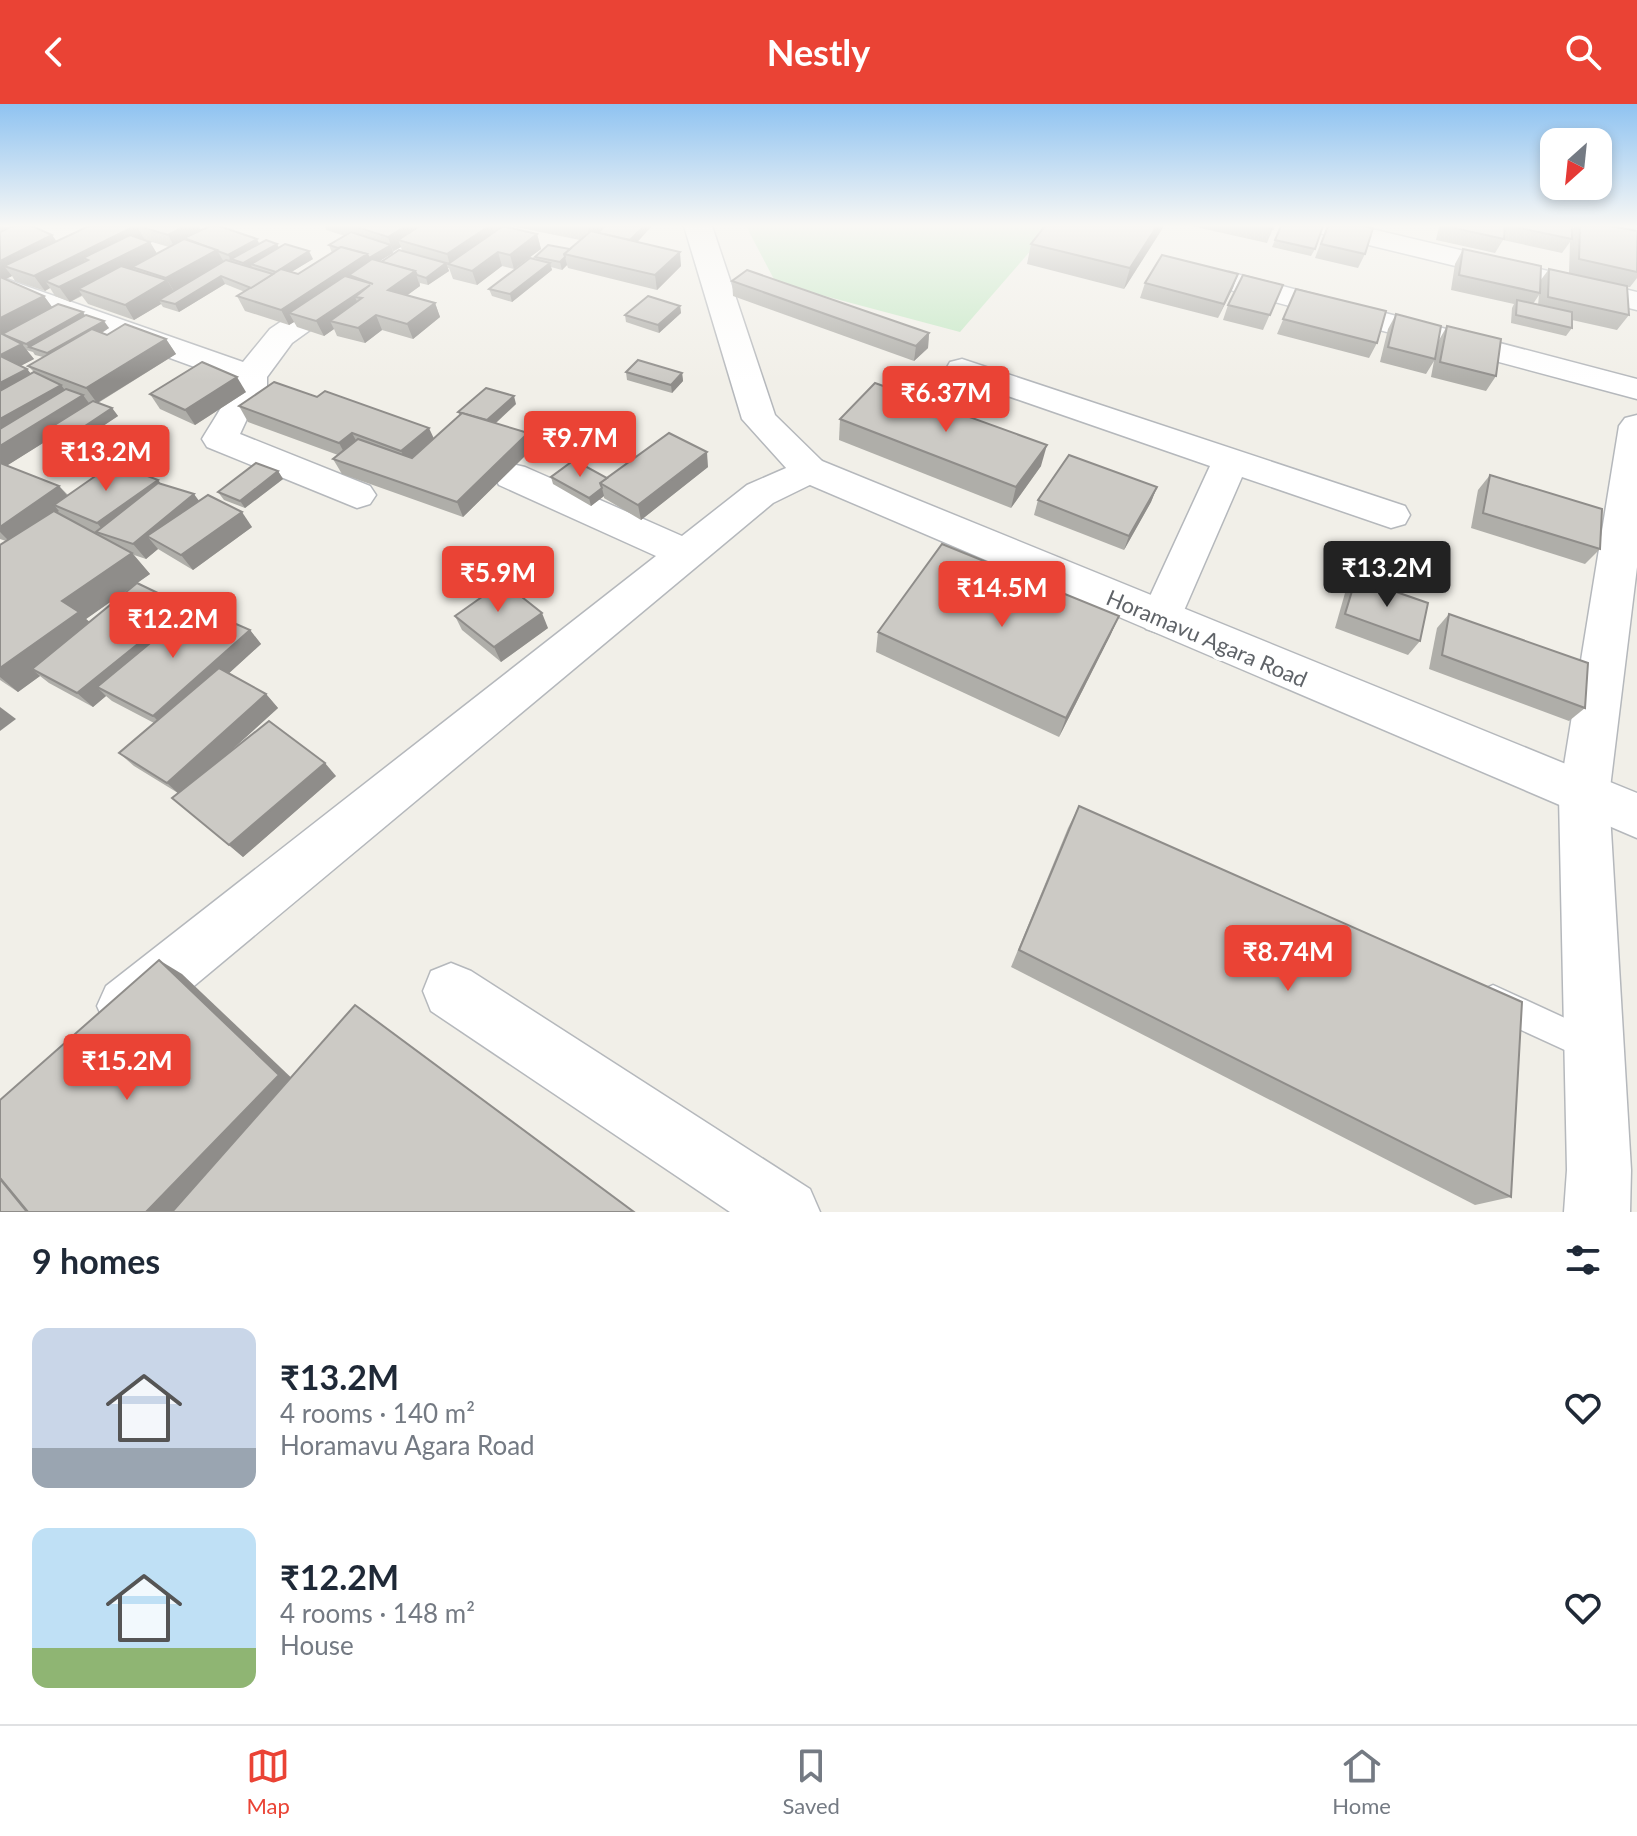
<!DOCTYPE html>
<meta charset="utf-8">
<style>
:root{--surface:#fff;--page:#f2f2f3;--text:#1f2937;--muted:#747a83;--line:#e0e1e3;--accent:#ea4335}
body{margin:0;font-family:Lato,sans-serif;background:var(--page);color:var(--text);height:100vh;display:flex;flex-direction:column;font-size:30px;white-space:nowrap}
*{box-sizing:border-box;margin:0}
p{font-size:26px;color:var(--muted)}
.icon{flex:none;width:44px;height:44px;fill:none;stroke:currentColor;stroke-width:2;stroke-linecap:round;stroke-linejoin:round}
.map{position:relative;height:1108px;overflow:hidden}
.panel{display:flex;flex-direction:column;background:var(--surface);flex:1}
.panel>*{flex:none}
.needle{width:52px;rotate:207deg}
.tools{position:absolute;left:1540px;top:24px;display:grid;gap:16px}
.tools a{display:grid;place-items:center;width:72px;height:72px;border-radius:16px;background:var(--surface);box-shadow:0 4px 12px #0003;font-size:40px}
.price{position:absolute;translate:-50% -68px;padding:0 18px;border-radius:8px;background:var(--accent);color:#fff;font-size:26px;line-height:52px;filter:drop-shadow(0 2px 4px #0008)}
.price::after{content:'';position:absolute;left:50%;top:48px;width:24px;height:18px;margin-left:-12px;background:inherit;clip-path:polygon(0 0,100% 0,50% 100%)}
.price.on{background:#222;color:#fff}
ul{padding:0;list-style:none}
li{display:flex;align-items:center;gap:24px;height:200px;padding:0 32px}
li span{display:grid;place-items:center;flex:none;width:224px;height:160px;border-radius:16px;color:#555}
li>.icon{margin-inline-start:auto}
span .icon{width:96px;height:96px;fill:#fffc;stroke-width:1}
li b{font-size:34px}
h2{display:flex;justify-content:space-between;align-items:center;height:96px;padding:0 32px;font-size:34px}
header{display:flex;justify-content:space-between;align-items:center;height:104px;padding:0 32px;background:var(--accent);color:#fff;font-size:36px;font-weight:700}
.menu{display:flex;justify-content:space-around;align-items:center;height:112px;border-top:2px solid var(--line);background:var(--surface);font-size:22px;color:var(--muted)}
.menu a{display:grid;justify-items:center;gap:4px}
.menu .on{color:var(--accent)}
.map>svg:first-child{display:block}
.green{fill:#c5e8c5}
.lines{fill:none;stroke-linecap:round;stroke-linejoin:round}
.service-casing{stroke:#b5b8bc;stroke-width:3}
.minor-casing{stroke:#b5b8bc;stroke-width:3}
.tertiary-casing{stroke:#b5b8bc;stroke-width:3}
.service{fill:#fff;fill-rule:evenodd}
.minor{fill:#fff;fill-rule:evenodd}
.tertiary{fill:#fff;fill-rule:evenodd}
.wall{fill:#afaea9;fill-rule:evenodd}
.shaded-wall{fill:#8f8d8a}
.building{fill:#cccac5;stroke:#8f8d8a;stroke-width:2}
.labels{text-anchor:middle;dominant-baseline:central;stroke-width:8;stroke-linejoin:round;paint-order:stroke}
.street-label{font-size:22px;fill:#5f6368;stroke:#fff}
</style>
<header><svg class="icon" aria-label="back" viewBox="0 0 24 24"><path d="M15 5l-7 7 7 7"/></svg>Nestly<svg class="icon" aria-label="search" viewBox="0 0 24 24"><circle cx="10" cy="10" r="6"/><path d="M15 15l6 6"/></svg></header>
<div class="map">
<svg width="1637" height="1108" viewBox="0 0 1637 1108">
<rect width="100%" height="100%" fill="#f1efe8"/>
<polygon class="green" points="746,122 1052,122 960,228 776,179"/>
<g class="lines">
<g class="service-casing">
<polygon id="service" points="1493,881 1604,932 1609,943 1604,954 1593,959 1482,908 1477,897 1482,886"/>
</g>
<g class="minor-casing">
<g id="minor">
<path d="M423 122H455L292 239 267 273V287L252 304 240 330 370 382 376 391 370 400 357 404 207 343 202 335C209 323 233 287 233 277L0 192V173L243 258 270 225Z"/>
<polygon points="1311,122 1359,122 1637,188 1637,206 1315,128"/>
<polygon points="1229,168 1637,275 1637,295 1219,183 1214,177 1219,171"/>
<polygon points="962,255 1405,402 1410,411 1405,420 1391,424 1242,373 1176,525 1161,530 1146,525 1140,514 1210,362 950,272 946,265 950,258"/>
<polygon points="1637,311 1637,463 1609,692 1631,1066 1630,1108 1564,1108 1567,1066 1559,692 1619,322 1625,314"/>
<polygon points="809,354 822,357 827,366 822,375 773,399 146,922 126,931 106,922 97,902 106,882 656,452 499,381 494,372 499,363 512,360 525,363 682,432 747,381"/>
<polygon points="451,859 471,867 810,1085 820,1108 730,1108 431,907 423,887 431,867"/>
</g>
</g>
<g class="tertiary-casing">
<polygon id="tertiary" points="684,122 712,122 775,311 822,357 1637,689 1637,734 796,375 742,315"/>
</g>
<use href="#service" class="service"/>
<use href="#minor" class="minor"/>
<use href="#tertiary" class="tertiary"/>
</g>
<g class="wall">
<path d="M0 122 52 131 56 137 89 122H199L201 126 259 140H277L279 144 313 155 291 168 298 170 332 149 329 141 345 132 326 126 325 122H507L537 130 541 145 514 165 502 162 477 181 453 175 449 164H448L449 167 428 181 420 179V182L407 191 435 199 440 213 413 235 382 226 365 239 337 232 334 225 324 232 297 223 294 218 289 221 245 207 237 192 245 188 225 180 179 208 163 203 161 200 134 216 88 200 82 192 70 198 55 192 50 184 45 187 15 177 12 172 5 175 44 192 52 203 85 211 109 224 102 229 107 231 166 235 176 250 98 299 112 304 118 312 79 338 59 329 6 362 59 382 68 391 158 376 161 380 252 423 193 466 158 445 146 455 134 451 150 470 86 515 90 518 189 507 250 526 261 540 229 569 266 590 278 604 226 651 336 672 243 753 172 694 178 689 134 662 119 649 154 619 112 597 106 592 93 603 49 579 40 572 18 588 0 576V441L6 437 0 435ZM144 136H145L169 143 157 150 150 138ZM401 143 402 147 381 158 379 157ZM26 246 33 248 35 251 43 253 28 262 34 268 31 270 27 265 20 262 34 255Z"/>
<polygon points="510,122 651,122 637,138 681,162 657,186 568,164 567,161 562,166 551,163 552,166 512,198 492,192 489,185 536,155 535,153 570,145 580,136"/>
<polygon points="1164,122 1124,185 1027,160 1031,140"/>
<polygon points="1191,122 1274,122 1267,139"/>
<polygon points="1281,122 1315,145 1311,152 1272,143"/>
<polygon points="1327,122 1365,150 1358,164 1315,154"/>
<path d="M1439 122H1572V126L1575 122H1611L1637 127V174L1630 183H1627L1629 211 1617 226 1572 216V224L1566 232 1511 219 1512 204 1514 200 1451 186 1455 160 1463 145 1540 177 1549 165 1569 169 1570 138 1562 149 1503 136 1495 149 1436 136ZM1539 191 1538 201 1533 200Z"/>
<polygon points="1238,170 1218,214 1140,194 1145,179"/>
<polygon points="732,177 929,229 928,244 914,257 733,192"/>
<polygon points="1283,181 1263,226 1223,216 1228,201"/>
<polygon points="1296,185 1377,239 1369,254 1277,230"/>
<polygon points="680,202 681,209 659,229 626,218 625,211"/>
<polygon points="1396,210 1439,236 1447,222 1496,272 1486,287 1431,273 1434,257 1426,270 1380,258 1388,225"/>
<polygon points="626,268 682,269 683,277 672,289 627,276"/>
<polygon points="246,288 195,321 160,305 150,290"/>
<polygon points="516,300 496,319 533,344 463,413 342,370 333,355 338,351 248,318 239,302 434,334 460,311 458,308"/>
<polygon points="840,315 1041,362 1011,404 839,336"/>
<polygon points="708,363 641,416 604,394 604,392 591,402 553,380 551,373 607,374"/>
<polygon points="278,367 283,375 245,404 224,396 218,388"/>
<polygon points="1490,371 1600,445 1585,460 1471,424 1478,386"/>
<polygon points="1157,383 1151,398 1124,446 1034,411 1038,396"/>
<polygon points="1356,474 1420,537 1408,551 1335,524 1345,489"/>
<polygon points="1449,510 1585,604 1569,617 1429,565 1437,524"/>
<polygon points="455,512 548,524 501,558 462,526"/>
<polygon points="1119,512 1110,532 1059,633 876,548 878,528"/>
<polygon points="1079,702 1511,1093 1475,1101 1011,863 1068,724"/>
</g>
<g class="shaded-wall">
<polygon points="135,122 137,122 145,136 93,163 88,156 83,154 90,164 45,177 50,184 45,187 34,172"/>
<polygon points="185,122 199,122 204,131 176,146 168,131"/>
<polygon points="406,122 435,122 398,136 401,143 393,147 388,133"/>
<polygon points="489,122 493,122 496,134 450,161 447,150"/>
<polygon points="590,122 608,122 590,138 587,124"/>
<polygon points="644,122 651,123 631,145 629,138"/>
<polygon points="1157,122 1164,122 1124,185 1130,164"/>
<polygon points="537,130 541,145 514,165 510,151"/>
<polygon points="52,131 62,145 4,162 12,172 0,178 0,157"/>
<polygon points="257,135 261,143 231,155 232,158 228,151"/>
<polygon points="150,138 159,153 132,163 134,166 78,185 82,191 70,198 59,183"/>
<polygon points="277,140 281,148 251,160 252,164 247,167 243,159"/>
<polygon points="391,141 393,149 372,162 349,171 352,179 289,209 294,218 289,221 281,206 367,150"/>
<polygon points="217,146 225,160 175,189 166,174"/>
<polygon points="309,147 313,155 280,175 276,168"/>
<polygon points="498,148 502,162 477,181 472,167"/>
<polygon points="680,148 681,162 657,186 655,171"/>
<polygon points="565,153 567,161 562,166 560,158"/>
<polygon points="446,159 449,167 428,181 426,174"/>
<polygon points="550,159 552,166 512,198 510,190"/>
<polygon points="415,167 420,182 394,201 388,186"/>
<polygon points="1238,170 1233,184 1218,214 1224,200"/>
<polygon points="221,172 225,180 179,208 175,200"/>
<polygon points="167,176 176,191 159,196 161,200 134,216 125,201"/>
<polygon points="370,181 362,194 355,193 361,206 330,217 334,225 324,232 316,217"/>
<polygon points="44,192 55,207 0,235 0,214"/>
<polygon points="435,199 440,213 413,235 407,220"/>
<polygon points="680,202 681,209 659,229 658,221"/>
<polygon points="83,208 88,216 29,243 33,248 26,240"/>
<polygon points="376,211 382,226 365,239 358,224"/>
<polygon points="104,217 109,224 53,257 47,249"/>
<polygon points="929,229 928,244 914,257 916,242"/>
<polygon points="166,235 176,250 97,299 86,284"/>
<polygon points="22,240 34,255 11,267 0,254 0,251"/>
<polygon points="27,265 39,280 0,301 0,279"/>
<polygon points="682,269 683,277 672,289 671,281"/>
<polygon points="237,273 246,288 195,321 185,306"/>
<polygon points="61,281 73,296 0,338 0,315"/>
<polygon points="83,291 94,306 53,322 59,329 0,366 0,342"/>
<polygon points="514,292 516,300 489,325 486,317"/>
<polygon points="112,304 118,312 79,338 73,330"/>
<polygon points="429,324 436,339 408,362 401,347"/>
<polygon points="352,329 360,344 347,354 339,339"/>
<polygon points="528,329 533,344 463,413 457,398"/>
<polygon points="1047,341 1041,362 1011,404 1016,383"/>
<polygon points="707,348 708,363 641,416 638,401"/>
<polygon points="278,367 283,375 245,404 240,397"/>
<polygon points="158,376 169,391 108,432 97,419"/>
<polygon points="59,382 72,397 54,401 59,407 12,440 0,428 0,423"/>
<polygon points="1157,383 1151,398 1124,446 1129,432"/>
<polygon points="602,384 604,392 591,402 589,394"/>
<polygon points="194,390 205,405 147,432 158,445 146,455 133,440"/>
<polygon points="242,408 252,423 193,466 181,451"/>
<polygon points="132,449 150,470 86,515 100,528 32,565 40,572 18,588 0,573 0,564 62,497"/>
<polygon points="185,502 197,517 97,583 106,592 93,603 77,589"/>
<polygon points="542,509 548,524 501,558 494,543"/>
<polygon points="1119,512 1110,532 1059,633 1066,614"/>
<polygon points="250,526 261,540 167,626 153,612"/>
<polygon points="266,590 278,604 181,692 167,679"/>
<polygon points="0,603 16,615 0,627"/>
<polygon points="325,659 336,672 243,753 229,741"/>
<polygon points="159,856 182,870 300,982 180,1108 146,1108"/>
</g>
<g class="building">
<polygon points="13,122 32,122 52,131 0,157 0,128"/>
<polygon points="89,122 135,122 34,172 4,162"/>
<polygon points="138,122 185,122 168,131"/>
<polygon points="210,122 219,122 257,135 228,151 184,134"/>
<polygon points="353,122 406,122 388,133"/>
<polygon points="420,122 489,122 447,150 398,136"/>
<polygon points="503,122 537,130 510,151 498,148 472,167 448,160"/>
<polygon points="605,122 644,122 630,136 598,129"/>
<polygon points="1045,122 1157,122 1130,164 1031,140"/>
<polygon points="1259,122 1274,122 1273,125"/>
<polygon points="1281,122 1323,122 1315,145 1275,136"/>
<polygon points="1328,122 1364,122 1373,124 1365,150 1321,140"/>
<polygon points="1445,122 1505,122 1504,135"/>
<polygon points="1510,122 1572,122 1572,135"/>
<polygon points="1580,122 1611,122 1637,127 1637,168 1579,155"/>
<polygon points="591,127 680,148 655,171 564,150"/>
<polygon points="351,128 391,141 369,154 367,150 341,143 338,144 329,141"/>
<polygon points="130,131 150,138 59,183 45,177 88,156 83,154"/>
<polygon points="184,135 217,146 166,174 132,163"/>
<polygon points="266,136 277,140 243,159 231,155"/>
<polygon points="285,140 309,147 276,168 251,160"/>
<polygon points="548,141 570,145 564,150 565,153 560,158 535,153"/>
<polygon points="341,143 367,150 281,206 237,192 281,165 298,170"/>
<polygon points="1463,145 1541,162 1540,189 1459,171"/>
<polygon points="399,146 446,159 426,174 417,171 415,167 381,158"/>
<polygon points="1162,151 1238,170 1224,200 1145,179"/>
<polygon points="530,154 550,159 510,190 489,185"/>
<polygon points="372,155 415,167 388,186 435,199 407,220 376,211 358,224 330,217 362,194 355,193 370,181 316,217 289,209 345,172 373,180 349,171"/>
<polygon points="226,156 273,170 251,184 221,172 175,200 159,196"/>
<polygon points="121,162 167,176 125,201 78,185"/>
<polygon points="1549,165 1627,182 1629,211 1548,193"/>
<polygon points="747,166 929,229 916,242 732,177"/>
<polygon points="1243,171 1283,181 1270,211 1228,201"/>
<polygon points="0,173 44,192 0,214"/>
<polygon points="1296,185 1386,207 1377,239 1283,215"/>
<polygon points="648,192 680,202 658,221 625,211"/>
<polygon points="1517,196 1572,208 1572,224 1516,211"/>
<polygon points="58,200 83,208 26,240 2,230"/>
<polygon points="1396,210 1441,222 1435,255 1388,243"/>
<polygon points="86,211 104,217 47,249 29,243"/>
<polygon points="125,220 166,235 86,284 28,262 92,225 107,231"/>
<polygon points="1447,222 1501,235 1496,272 1440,258"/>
<polygon points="0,229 22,240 0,251"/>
<polygon points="0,252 27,265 0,279"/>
<polygon points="638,256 682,269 671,281 626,268"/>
<polygon points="202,258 237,273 185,306 150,290"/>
<polygon points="34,268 61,281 0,315 0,287"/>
<polygon points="274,278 317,293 325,287 429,324 401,347 352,329 339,339 239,302"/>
<polygon points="875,279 1047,341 1016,383 840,315"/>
<polygon points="486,284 514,292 487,316 458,308"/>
<polygon points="66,285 83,291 0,342 0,325"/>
<polygon points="93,297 112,304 73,330 53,322"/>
<polygon points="462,309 528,329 457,398 333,355 358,335 412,354"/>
<polygon points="669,329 707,348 638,401 600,379"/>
<polygon points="1069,351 1157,383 1129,432 1038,396"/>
<polygon points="574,356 607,374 600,379 602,384 589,394 551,373"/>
<polygon points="0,359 59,382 0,423"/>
<polygon points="114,359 158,376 97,419 54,401"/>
<polygon points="256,359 278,367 240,397 218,388"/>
<polygon points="1490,371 1602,405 1600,445 1483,409"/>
<polygon points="158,379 194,390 133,440 96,428"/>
<polygon points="208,391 242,408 181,451 147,432"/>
<polygon points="54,407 132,449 62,497 79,508 0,564 0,441"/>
<polygon points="942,440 1119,512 1066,614 878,528"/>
<polygon points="1356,474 1428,499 1420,537 1345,510"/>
<polygon points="503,478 542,509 494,543 455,512"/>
<polygon points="137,479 185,502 77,589 32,565"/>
<polygon points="195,502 250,526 153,612 97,583"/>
<polygon points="1449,510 1588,559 1585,604 1442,551"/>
<polygon points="219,564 266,590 167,679 119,649"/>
<polygon points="269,617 325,659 229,741 172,694"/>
<polygon points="1079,702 1522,898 1511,1093 1019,846"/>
<polygon points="159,856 279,971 146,1108 28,1108 0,1074 0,996"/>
<polygon points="355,901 634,1108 172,1108"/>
<polygon points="0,1075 27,1108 0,1108"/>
</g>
<linearGradient id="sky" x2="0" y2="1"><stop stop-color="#8fc3f1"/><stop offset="0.44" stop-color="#f9f8f5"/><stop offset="1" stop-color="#f9f8f5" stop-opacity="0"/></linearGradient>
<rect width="1637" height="277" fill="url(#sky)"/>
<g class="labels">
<g class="street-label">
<text transform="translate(1207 534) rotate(23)">Horamavu Agara Road</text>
</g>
</g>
</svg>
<div class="tools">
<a><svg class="needle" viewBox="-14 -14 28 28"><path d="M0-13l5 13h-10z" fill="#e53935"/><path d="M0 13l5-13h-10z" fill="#747a83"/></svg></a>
</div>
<b class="price" style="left:946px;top:330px">₹6.37M</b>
<b class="price" style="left:580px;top:375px">₹9.7M</b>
<b class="price" style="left:106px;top:389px">₹13.2M</b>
<b class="price on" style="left:1387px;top:505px">₹13.2M</b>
<b class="price" style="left:498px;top:510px">₹5.9M</b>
<b class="price" style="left:1002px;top:525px">₹14.5M</b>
<b class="price" style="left:173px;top:556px">₹12.2M</b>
<b class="price" style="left:1288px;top:889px">₹8.74M</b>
<b class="price" style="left:127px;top:998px">₹15.2M</b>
</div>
<section class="panel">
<h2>9 homes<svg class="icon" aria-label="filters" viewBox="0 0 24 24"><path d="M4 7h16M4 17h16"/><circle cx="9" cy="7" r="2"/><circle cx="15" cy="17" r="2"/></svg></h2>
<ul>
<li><span style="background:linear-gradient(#c9d6e8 75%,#9aa5b1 0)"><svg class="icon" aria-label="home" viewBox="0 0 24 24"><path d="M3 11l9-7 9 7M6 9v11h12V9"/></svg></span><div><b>₹13.2M</b><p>4 rooms · 140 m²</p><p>Horamavu Agara Road</p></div><svg class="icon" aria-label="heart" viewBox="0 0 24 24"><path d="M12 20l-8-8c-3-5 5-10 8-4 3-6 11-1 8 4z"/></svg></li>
<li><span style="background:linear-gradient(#bfe0f5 75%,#8fb573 0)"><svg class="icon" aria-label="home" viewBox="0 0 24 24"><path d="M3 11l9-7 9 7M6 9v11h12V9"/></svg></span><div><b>₹12.2M</b><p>4 rooms · 148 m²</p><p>House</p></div><svg class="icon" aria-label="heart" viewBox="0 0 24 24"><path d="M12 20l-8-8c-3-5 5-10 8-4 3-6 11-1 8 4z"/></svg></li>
</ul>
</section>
<nav class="menu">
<a class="on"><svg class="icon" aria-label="map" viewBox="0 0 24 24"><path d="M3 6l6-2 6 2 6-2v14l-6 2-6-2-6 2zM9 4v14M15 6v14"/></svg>Map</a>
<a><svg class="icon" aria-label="saved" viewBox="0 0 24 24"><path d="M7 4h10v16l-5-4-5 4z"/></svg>Saved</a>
<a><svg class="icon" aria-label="home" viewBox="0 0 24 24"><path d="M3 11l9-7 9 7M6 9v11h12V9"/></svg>Home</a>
</nav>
